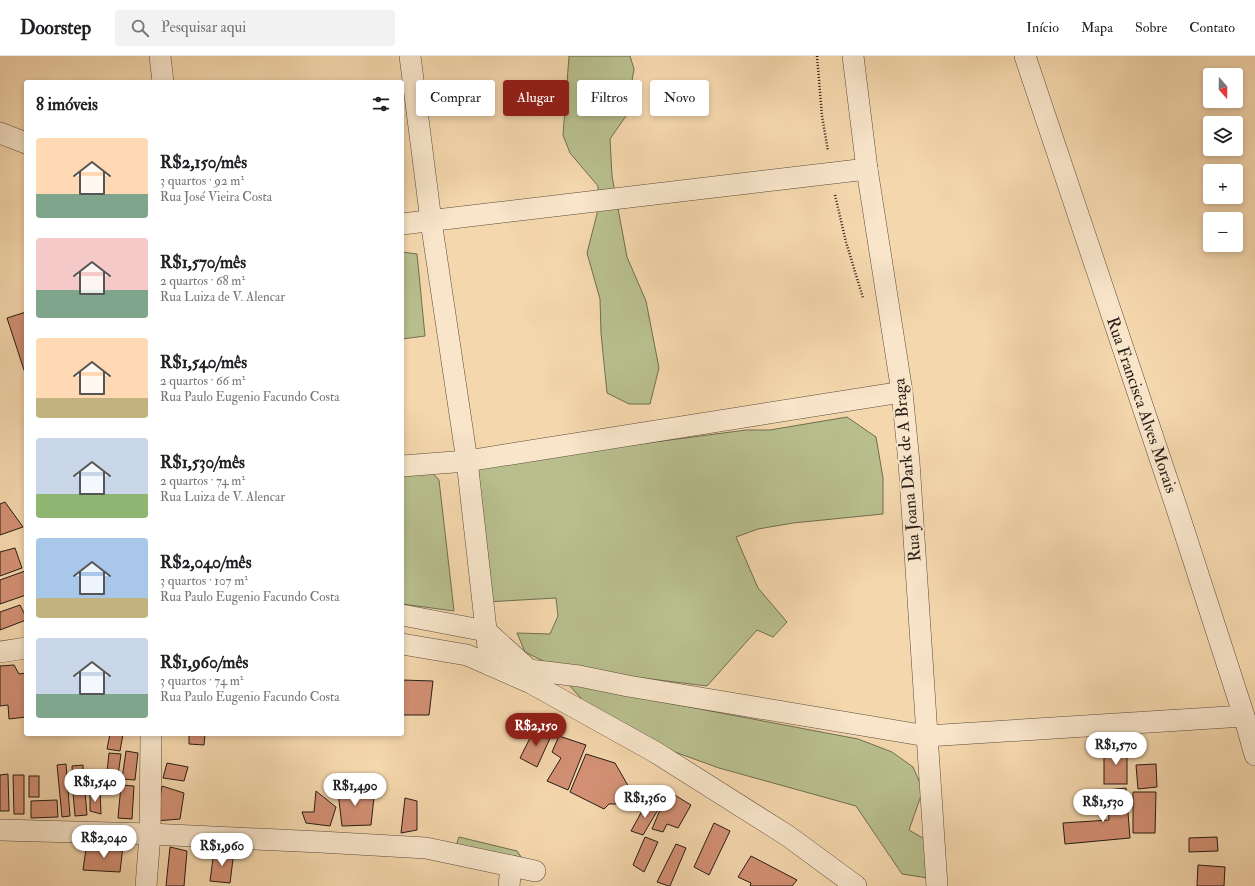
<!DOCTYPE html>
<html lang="pt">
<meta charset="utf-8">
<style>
:root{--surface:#fff;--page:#f2f2f2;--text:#202124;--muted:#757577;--line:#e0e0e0;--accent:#8f2418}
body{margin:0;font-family:"IM FELL Double Pica",serif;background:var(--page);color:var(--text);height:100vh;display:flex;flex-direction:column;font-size:15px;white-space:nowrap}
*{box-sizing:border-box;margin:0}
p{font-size:13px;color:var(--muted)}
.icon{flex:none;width:22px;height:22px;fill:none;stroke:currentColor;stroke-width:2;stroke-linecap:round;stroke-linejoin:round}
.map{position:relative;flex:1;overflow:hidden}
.drawer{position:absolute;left:24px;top:24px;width:380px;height:656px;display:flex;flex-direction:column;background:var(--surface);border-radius:4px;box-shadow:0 2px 6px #0003}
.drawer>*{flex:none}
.top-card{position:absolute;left:416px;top:24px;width:380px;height:36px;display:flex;gap:8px}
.needle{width:26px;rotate:160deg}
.controls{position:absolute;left:1203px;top:12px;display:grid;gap:8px}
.controls a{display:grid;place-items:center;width:40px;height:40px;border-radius:4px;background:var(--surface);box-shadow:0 2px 6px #0003;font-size:20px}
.price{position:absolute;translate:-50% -34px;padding:0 9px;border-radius:14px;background:#fff;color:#222;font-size:13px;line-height:26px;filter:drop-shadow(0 1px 2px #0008)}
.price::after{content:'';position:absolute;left:50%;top:24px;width:12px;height:9px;margin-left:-6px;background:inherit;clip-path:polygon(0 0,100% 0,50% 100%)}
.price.on{background:var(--accent);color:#fff}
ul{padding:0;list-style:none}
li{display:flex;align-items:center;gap:12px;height:100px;padding:0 12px}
li span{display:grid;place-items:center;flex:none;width:112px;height:80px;border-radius:4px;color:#555}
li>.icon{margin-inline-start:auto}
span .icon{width:48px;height:48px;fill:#fffc;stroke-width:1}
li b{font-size:17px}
h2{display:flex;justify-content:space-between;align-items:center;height:48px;padding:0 12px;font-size:17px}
.chip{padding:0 14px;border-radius:4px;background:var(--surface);box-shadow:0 2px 6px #0003;font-size:14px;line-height:36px}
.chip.on{background:var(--accent);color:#fff}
header{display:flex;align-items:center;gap:24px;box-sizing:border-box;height:56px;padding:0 20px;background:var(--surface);border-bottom:1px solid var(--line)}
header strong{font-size:19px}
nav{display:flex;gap:22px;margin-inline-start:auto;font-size:14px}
.search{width:280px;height:36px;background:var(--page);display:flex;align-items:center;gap:10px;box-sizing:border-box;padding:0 14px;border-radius:4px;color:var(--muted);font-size:15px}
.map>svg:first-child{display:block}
.green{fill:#b8bf8d;stroke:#6f6e51}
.building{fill:#d39074;stroke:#261c15}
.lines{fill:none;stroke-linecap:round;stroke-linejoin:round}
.street-casing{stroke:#5a4b3b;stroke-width:22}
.path{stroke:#261c15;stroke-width:2.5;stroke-dasharray:1 2;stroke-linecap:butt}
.street{stroke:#f8e5ca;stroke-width:21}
.labels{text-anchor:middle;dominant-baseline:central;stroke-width:4;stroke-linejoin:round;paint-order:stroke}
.street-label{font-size:17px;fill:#261c15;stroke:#f8e5ca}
</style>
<header>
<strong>Doorstep</strong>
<div class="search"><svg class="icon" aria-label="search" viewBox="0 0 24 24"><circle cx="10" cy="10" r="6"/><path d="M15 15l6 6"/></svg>Pesquisar aqui</div>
<nav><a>Início</a><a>Mapa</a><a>Sobre</a><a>Contato</a></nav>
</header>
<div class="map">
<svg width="1255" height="830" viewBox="0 0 1255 830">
<rect width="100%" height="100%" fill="#f5d7ad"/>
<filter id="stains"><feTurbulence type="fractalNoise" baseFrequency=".005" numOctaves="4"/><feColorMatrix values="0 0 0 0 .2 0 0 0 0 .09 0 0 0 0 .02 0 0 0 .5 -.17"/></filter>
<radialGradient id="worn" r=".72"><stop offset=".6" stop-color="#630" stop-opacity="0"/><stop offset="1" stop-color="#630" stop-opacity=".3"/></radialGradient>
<g class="green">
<polygon points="569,0 630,0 634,13 626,60 610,83 612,120 627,201 646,245 659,312 650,348 629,348 607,337 601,277 600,243 587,197 597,158 598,130 570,97 563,79"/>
<polygon points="402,196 417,198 425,280 402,283"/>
<polygon points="847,361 876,381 883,422 883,458 793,467 758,473 736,481 758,532 787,566 773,581 757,574 707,630 555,611 525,596 517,577 550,578 558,560 556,542 486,546 472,410 746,374 770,374"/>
<polygon points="428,412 439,424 454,555 402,548 402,415"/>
<polygon points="568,628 858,683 892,696 913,711 923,734 909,774 928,785 928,822 902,818 856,750 719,712 650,687 589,651"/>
<polygon points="459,781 517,795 524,805 456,790"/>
</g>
<g class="building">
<polygon points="26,256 26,320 7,262"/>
<polygon points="5,446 23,471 0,479 0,448"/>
<polygon points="15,492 22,512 0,520 0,496"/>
<polygon points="25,515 26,539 0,548 0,524"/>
<polygon points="20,549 26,561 26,564 0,574 0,556"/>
<polygon points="14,609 19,618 26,617 26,661 9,663 8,649 0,650 0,610"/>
<polygon points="402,624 433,625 429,659 402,659"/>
<polygon points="535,672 551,680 537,711 520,702"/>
<polygon points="110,678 123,678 120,695 107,693"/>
<polygon points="189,678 205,678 204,689 189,688"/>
<polygon points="559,680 586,689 568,734 547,725 561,702 552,696"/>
<rect x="1104" y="693" width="23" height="35"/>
<polygon points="126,695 138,697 135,724 122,723"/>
<polygon points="109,697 121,698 117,727 106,726"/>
<polygon points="586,698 615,707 630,733 617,748 609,748 604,753 570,736"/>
<polygon points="167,707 188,711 184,725 163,722"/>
<polygon points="66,708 70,760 62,761 57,709"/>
<polygon points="1156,708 1157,731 1138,733 1136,709"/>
<polygon points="83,709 84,731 73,732 72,710"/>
<polygon points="8,718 9,755 0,755 0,719"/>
<polygon points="13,719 24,719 24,758 14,758"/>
<rect x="29" y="720" width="10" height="21"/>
<polygon points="337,728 354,729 356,738 374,741 371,769 342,770"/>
<polygon points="121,729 134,730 132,763 118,762"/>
<polygon points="162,730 184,737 180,763 156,765"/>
<polygon points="1126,732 1130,782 1065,788 1063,767 1109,764 1107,734"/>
<polygon points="85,735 87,759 75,760 73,736"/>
<polygon points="316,735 336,751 330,770 306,767 302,756 314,756"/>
<polygon points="668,735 691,749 678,772 667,768 663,776 652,773"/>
<polygon points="100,736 101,758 90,755 90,737"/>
<polygon points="1133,736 1156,736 1155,777 1133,777"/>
<polygon points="405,742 417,745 417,774 401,777"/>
<polygon points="57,744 58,761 31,762 31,745"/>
<polygon points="647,746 659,752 643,779 631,775"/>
<polygon points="714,767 730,775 709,819 694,811"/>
<polygon points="645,781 658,786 644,816 633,809"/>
<polygon points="1217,781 1218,795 1189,796 1189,782"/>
<polygon points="676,788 686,792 670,830 669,830 657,826"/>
<polygon points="123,790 120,816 83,814 86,793"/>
<polygon points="170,791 187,795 184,830 166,830"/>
<polygon points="214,795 234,795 230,827 210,825"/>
<polygon points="751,800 797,824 792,830 750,830 751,827 738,821"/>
<polygon points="1198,809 1225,811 1224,830 1197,830"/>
</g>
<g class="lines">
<g class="street-casing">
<g id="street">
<polyline points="160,0 163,26"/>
<polyline points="410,0 431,165 467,405 490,609"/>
<polyline points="853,0 867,113 902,336 909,406 937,830"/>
<polyline points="1025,0 1176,450 1244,660 1255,699"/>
<polyline points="0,77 26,87"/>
<polyline points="402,168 867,113"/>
<polyline points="402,410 467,405 902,336"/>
<polyline points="402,559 486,575 529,614 579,620 628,630 927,680 1244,660"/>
<polyline points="402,588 467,599 531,627 655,696 788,780 856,830"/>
<polyline points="0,596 26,592"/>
<polyline points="0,774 150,778 321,786 426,792 535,815"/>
<polyline points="146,830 150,778 151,678"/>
<polyline points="509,830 511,810"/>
</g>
</g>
<g class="path">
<polyline points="817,0 822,60 828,95"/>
<polyline points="835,139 846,186 863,242"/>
</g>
<use href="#street" class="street"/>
</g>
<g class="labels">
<g class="street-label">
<text transform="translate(1142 349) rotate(71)">Rua Francisca Alves Morais</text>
<text transform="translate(907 414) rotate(-95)">Rua Joana Dark de A Braga</text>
</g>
</g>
<rect width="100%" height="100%" filter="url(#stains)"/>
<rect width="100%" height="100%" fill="url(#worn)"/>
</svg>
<div class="controls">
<a><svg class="needle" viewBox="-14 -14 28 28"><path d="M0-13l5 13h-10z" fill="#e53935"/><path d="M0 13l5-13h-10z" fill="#757577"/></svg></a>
<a><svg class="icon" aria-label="layers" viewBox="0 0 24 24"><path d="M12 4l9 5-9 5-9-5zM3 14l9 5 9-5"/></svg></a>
<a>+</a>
<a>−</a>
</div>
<b class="price on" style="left:536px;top:691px">R$2,150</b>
<b class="price" style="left:1116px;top:710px">R$1,570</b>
<b class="price" style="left:95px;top:747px">R$1,540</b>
<b class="price" style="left:355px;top:751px">R$1,490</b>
<b class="price" style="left:645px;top:763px">R$1,360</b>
<b class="price" style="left:1103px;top:767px">R$1,530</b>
<b class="price" style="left:104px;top:803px">R$2,040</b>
<b class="price" style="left:222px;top:811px">R$1,960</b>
<div class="top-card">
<a class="chip">Comprar</a>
<a class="chip on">Alugar</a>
<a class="chip">Filtros</a>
<a class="chip">Novo</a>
</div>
<section class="drawer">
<h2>8 imóveis<svg class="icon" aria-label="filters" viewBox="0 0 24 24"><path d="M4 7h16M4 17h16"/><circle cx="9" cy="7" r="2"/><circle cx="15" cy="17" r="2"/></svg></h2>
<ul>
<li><span style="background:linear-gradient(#ffd9b3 70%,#7fa58c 0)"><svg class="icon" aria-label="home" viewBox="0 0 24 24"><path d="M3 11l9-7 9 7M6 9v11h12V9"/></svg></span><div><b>R$2,150/mês</b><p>3 quartos · 92 m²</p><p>Rua José Vieira Costa</p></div></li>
<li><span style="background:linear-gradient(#f6c9c9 65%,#7fa58c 0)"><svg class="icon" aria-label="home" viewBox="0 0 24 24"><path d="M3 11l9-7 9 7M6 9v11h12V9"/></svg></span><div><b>R$1,570/mês</b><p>2 quartos · 68 m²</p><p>Rua Luiza de V. Alencar</p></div></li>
<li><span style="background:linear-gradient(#ffd9b3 75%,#c2b280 0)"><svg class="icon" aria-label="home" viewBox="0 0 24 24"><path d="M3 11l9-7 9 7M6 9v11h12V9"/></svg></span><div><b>R$1,540/mês</b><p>2 quartos · 66 m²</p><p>Rua Paulo Eugenio Facundo Costa</p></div></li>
<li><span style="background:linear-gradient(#c9d6e8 70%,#8fb573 0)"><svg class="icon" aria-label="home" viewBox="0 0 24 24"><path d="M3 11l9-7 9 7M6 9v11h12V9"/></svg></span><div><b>R$1,530/mês</b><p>2 quartos · 74 m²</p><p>Rua Luiza de V. Alencar</p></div></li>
<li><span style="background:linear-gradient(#a9c7e8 75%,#c2b280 0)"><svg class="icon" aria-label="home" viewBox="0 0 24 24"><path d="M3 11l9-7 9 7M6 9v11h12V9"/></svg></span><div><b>R$2,040/mês</b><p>3 quartos · 107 m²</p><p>Rua Paulo Eugenio Facundo Costa</p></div></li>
<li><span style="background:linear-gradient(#c9d6e8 70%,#7fa58c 0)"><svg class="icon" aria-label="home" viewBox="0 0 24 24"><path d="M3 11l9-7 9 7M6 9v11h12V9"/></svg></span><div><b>R$1,960/mês</b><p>3 quartos · 74 m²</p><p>Rua Paulo Eugenio Facundo Costa</p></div></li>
</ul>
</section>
</div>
